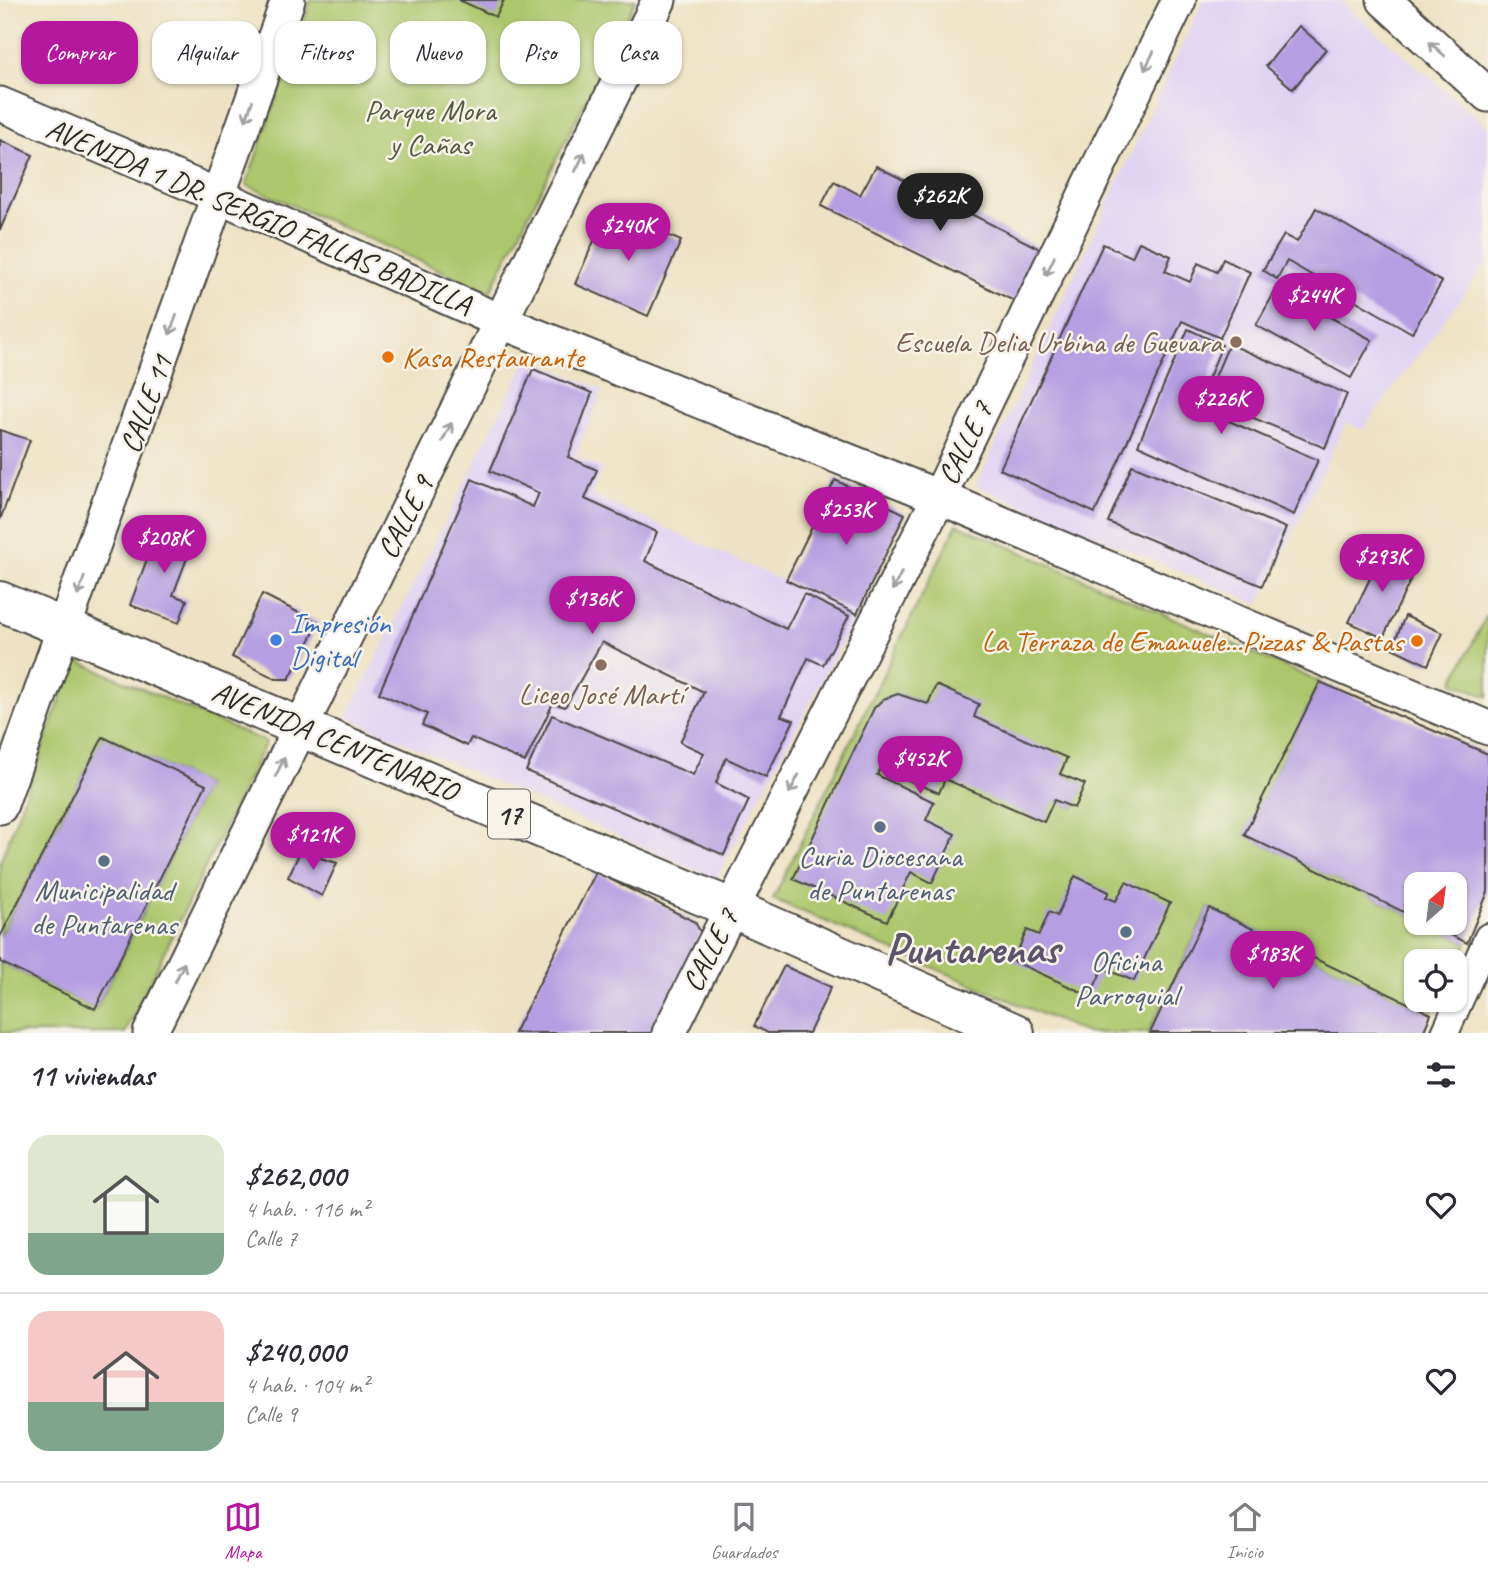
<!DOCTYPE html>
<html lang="es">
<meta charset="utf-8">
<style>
:root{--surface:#fff;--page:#f7f7f7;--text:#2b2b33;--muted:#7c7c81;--line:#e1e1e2;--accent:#b5179e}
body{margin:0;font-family:Caveat,sans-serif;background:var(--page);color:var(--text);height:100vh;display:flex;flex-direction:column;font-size:26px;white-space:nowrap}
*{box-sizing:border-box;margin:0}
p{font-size:23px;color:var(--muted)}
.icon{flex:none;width:38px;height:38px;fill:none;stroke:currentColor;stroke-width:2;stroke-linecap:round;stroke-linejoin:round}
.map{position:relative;height:1033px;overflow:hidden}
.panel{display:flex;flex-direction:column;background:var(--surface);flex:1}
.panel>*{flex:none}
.hud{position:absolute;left:21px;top:21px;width:700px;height:63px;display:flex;gap:14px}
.needle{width:46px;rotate:28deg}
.fabs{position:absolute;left:1404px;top:872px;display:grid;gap:14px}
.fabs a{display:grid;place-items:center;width:63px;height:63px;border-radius:14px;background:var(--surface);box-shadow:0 2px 5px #0004;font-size:35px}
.price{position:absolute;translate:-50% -60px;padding:0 16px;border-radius:24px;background:var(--accent);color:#fff;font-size:23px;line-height:46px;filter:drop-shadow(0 2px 4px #0008)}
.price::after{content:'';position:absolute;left:50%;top:42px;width:21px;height:16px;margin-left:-10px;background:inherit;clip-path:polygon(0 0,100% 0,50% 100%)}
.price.current{background:#222;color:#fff}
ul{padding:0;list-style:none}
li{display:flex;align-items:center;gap:21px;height:175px;padding:0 28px}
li+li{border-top:2px solid var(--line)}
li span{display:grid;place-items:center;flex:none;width:196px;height:140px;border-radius:21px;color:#555}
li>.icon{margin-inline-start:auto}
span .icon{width:84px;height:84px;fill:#fffc;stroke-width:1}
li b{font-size:30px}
h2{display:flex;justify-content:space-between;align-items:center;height:84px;padding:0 28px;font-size:30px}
.pill{padding:0 24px;border-radius:21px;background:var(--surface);box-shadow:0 2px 5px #0004;font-size:24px;line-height:63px}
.pill.current{background:var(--accent);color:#fff}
.dock{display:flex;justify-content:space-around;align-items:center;height:98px;border-top:2px solid var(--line);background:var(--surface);font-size:19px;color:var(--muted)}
.dock a{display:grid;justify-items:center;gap:4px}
.dock .current{color:var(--accent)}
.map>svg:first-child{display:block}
.built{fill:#e1d4f3}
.green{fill:#acc66c;stroke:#6c784c;stroke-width:2;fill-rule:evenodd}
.building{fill:#b59fe2}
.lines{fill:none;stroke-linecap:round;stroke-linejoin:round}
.pedestrian-casing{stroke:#484642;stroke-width:30}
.minor-casing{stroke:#484642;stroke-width:37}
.primary-casing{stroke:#484642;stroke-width:42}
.pedestrian{stroke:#fff;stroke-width:26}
.minor{stroke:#fff;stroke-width:33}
.primary{stroke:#fff;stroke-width:38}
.oneway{stroke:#a0a0a0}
.education-dot{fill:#8d6e63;stroke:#f7f3e8;stroke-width:2.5}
.food-dot{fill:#e8710a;stroke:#f7f3e8;stroke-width:2.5}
.shop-dot{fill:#3f7fe0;stroke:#f7f3e8;stroke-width:2.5}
.service-dot{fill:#5c6f8a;stroke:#f7f3e8;stroke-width:2.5}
.labels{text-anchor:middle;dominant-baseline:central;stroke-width:5;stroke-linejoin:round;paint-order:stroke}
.shield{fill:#f7f3e8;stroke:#686764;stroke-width:2}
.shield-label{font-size:28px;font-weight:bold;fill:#2b2b2b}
.park-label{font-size:30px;fill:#525a3e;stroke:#f7f3e8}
.street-label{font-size:30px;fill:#2b2b2b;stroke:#f7f3e8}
.education-label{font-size:30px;fill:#785e54;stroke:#f7f3e8;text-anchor:end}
.food-label{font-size:30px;fill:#c56008;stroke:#f7f3e8;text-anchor:start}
.shop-label{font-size:30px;fill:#366cbe;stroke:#f7f3e8;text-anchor:start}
.service-label{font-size:30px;fill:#4e5e75;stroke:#f7f3e8}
.town-label{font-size:44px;font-weight:bold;fill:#5b546b;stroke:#f7f3e8}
</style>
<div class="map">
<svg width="1488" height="1033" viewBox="0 0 1488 1033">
<rect width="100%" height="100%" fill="#f7f3e8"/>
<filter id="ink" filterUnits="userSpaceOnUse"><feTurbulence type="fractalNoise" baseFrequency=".0143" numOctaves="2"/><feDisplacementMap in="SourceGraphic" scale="14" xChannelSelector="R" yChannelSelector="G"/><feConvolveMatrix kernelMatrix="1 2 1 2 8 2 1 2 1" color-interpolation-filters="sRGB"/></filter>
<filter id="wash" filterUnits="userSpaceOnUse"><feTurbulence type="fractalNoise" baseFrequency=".00686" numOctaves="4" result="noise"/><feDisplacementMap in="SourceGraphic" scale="28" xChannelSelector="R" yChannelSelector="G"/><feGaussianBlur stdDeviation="1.57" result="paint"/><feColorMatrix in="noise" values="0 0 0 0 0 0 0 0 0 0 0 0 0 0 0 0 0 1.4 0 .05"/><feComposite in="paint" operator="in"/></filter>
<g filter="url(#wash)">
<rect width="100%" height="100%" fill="#ede2c3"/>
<g class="built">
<polygon points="1203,0 1339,0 1488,127 1488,262 1362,430 1346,422 1259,604 976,486"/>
<polygon points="528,357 603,390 575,456 602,468 592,495 857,614 716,879 347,717"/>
</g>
<g class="green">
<polygon points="311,0 636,0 490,292 246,185"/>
<path d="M957 524 1320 682 1245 835 1416 918V922H1424L1467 943 1454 969V961H1416V999H1439L1431 1014 1209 908 1148 1033H1086L773 899ZM898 694 928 704 1084 784 1074 808 1054 800 945 779 938 793 902 777 908 762 888 753 874 708 883 699Z"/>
<polygon points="1488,613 1488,697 1453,682"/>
<polygon points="75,660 266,742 125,1033 0,1033 0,962 96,1009 206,785 103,737 0,937 0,863"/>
</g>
<g id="blocks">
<g class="building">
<polygon points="459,0 504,0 496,17"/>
<polygon points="1299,26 1326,49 1293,89 1266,66"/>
<polygon points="0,140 33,155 0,230"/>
<polygon points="876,166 1046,252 1020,304 821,206 834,181 860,195"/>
<polygon points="1316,208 1442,282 1412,333 1287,261 1277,279 1263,270 1284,235 1297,242"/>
<polygon points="608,209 681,241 648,316 575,284"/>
<polygon points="1139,242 1171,256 1165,271 1190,282 1198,263 1217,272 1223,259 1250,272 1220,338 1182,321 1095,513 1000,469 1103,244 1132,257"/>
<polygon points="1277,288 1372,340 1351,378 1256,325"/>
<polygon points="1188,329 1222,345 1197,407 1318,460 1294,515 1138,445"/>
<polygon points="1229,344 1347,394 1325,448 1206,398"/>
<polygon points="533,369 592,393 568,457 597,470 585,499 657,532 645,561 786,629 804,594 849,616 823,665 808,658 781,716 794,720 766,777 726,758 716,783 749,800 724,855 526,771 552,715 693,775 704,753 680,742 704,692 602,642 565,707 553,703 525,762 471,738 467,746 422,725 427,714 379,693 472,479 533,507 539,493 490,471"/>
<polygon points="0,430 30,440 0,520"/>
<polygon points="1132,465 1286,528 1262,586 1108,522"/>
<polygon points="835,480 905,514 857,614 786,580"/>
<polygon points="160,524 195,537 173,595 187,600 179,623 130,605"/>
<polygon points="1387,543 1404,551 1398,565 1411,579 1383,638 1349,622"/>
<polygon points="262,594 319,623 289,679 276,679 232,657"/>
<polygon points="1405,616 1443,633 1428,665 1392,648"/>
<polygon points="1320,682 1488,754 1488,892 1467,943 1424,922 1454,922 1454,884 1416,884 1416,918 1244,835"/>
<polygon points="936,685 979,704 974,717 1067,758 1060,774 1085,784 1074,808 1054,800 1044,822 945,779 939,793 901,777 908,762 888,753 877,775 934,802 926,820 955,834 932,883 911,872 887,921 793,879 874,708 883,699 898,694 928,704"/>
<polygon points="103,737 206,785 95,1009 0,962 0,937"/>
<polygon points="300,852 337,863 322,896 288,877"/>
<polygon points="596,872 695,922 701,933 651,1033 514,1033"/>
<polygon points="1075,876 1109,892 1106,897 1116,901 1126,882 1170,903 1134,981 1103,968 1090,996 1013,961 1027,930 1039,935 1049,912 1057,916"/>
<polygon points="1209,908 1431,1014 1423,1033 1150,1033"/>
<polygon points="784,966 831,987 809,1033 768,1033 754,1026"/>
</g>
</g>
</g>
<g filter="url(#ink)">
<use href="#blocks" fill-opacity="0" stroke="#484642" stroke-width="2"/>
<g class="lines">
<g class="pedestrian-casing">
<polyline id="pedestrian" points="1445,1033 1488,937"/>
</g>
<g class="minor-casing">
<g id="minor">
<polyline points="1384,0 1488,95"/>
<polyline points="0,104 219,196 502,322 939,497 1488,728"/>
<polyline points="0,807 288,0"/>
<polyline points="150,1033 659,0"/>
<polyline points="669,1033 939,497 1179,0"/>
</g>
</g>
<g class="primary-casing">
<polyline id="primary" points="0,601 731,908 1015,1033"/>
</g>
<use href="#pedestrian" class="pedestrian"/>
<use href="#minor" class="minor"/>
<use href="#primary" class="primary"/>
</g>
<defs><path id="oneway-shaft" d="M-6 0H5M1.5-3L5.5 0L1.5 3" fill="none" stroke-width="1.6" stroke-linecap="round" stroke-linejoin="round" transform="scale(1.75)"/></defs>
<g class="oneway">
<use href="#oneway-shaft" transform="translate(1437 49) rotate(-138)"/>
<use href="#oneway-shaft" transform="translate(1149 61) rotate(116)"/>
<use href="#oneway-shaft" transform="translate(249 111) rotate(109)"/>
<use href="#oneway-shaft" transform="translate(580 162) rotate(-64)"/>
<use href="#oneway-shaft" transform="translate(1050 266) rotate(116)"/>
<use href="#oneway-shaft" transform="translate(173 325) rotate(110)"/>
<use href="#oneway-shaft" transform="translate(447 432) rotate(-63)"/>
<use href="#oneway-shaft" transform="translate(897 581) rotate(117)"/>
<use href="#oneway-shaft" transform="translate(81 586) rotate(110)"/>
<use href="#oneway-shaft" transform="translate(280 767) rotate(-64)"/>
<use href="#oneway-shaft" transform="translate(794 784) rotate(117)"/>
<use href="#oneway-shaft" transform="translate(180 972) rotate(-64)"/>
</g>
</g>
<g class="education-dot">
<circle cx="1236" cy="342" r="7"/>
<circle cx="601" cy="665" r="7"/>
</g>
<g class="food-dot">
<circle cx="388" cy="357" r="7"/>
<circle cx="1417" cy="641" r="7"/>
</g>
<circle class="shop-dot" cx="276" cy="640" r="7"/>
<g class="service-dot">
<circle cx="880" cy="827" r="7"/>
<circle cx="104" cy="861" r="7"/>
<circle cx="1126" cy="932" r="7"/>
</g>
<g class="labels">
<rect class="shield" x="488" y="789.5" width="42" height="49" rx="5"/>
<g class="shield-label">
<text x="509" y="814">17</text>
</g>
<g class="park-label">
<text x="430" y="110">Parque Mora<tspan x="430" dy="34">y Cañas</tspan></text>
</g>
<g class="street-label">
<text transform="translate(259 216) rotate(23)">AVENIDA 1 DR. SERGIO FALLAS BADILLA</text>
<text transform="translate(146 404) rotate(-70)">CALLE 11</text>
<text transform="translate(965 443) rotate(-64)">CALLE 7</text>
<text transform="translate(405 517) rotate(-63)">CALLE 9</text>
<text transform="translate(335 741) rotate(23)">AVENIDA CENTENARIO</text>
<text transform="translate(710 950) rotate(-63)">CALLE 7</text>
</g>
<g class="education-label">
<text x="1222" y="342">Escuela Delia Urbina de Guevara</text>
<text x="601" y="694" text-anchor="middle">Liceo José Martí</text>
</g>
<g class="food-label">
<text x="402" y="357">Kasa Restaurante</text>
<text x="1403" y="641" text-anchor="end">La Terraza de Emanuele...Pizzas &amp; Pastas</text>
</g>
<g class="shop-label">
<text x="290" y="623">Impresión<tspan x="290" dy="34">Digital</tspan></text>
</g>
<g class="service-label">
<text x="880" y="856">Curia Diocesana<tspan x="880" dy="34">de Puntarenas</tspan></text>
<text x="104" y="890">Municipalidad<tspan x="104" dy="34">de Puntarenas</tspan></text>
<text x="1126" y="961">Oficina<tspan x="1126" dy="34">Parroquial</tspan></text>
</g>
<g class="town-label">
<text x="972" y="948">Puntarenas</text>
</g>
</g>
</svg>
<div class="fabs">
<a><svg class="needle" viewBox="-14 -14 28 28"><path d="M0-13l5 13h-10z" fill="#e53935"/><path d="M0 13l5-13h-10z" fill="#7c7c81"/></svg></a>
<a><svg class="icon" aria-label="locate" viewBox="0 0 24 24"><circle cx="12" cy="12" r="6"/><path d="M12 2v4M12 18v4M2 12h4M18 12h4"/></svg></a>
</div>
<b class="price current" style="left:940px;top:233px">$262K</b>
<b class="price" style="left:628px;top:263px">$240K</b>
<b class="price" style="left:1314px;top:333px">$244K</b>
<b class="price" style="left:1221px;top:436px">$226K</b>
<b class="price" style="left:846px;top:547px">$253K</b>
<b class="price" style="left:164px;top:575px">$208K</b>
<b class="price" style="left:1382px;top:594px">$293K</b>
<b class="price" style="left:592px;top:636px">$136K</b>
<b class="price" style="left:920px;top:796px">$452K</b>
<b class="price" style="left:313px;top:872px">$121K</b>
<b class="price" style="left:1273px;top:991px">$183K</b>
<div class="hud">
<a class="pill current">Comprar</a>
<a class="pill">Alquilar</a>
<a class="pill">Filtros</a>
<a class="pill">Nuevo</a>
<a class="pill">Piso</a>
<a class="pill">Casa</a>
</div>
</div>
<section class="panel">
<h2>11 viviendas<svg class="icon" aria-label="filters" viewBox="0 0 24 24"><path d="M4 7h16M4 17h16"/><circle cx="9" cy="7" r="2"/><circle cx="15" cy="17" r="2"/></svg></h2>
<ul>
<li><span style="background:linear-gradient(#dfe7d0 70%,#7fa58c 0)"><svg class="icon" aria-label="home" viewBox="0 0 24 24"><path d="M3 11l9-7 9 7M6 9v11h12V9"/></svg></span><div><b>$262,000</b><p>4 hab. · 116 m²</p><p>Calle 7</p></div><svg class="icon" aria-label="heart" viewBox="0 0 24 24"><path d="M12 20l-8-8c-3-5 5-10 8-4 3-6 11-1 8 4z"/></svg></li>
<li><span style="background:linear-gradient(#f6c9c9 65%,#7fa58c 0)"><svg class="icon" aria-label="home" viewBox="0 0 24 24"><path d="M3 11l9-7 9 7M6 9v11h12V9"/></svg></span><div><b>$240,000</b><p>4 hab. · 104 m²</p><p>Calle 9</p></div><svg class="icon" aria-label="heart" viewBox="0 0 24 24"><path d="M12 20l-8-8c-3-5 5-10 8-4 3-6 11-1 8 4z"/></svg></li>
</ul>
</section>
<nav class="dock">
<a class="current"><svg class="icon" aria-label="map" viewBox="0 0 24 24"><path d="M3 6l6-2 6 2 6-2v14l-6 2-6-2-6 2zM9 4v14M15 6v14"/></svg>Mapa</a>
<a><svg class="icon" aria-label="saved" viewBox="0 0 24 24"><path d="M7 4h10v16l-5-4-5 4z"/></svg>Guardados</a>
<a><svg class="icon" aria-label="home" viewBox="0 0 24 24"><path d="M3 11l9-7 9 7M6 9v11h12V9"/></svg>Inicio</a>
</nav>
